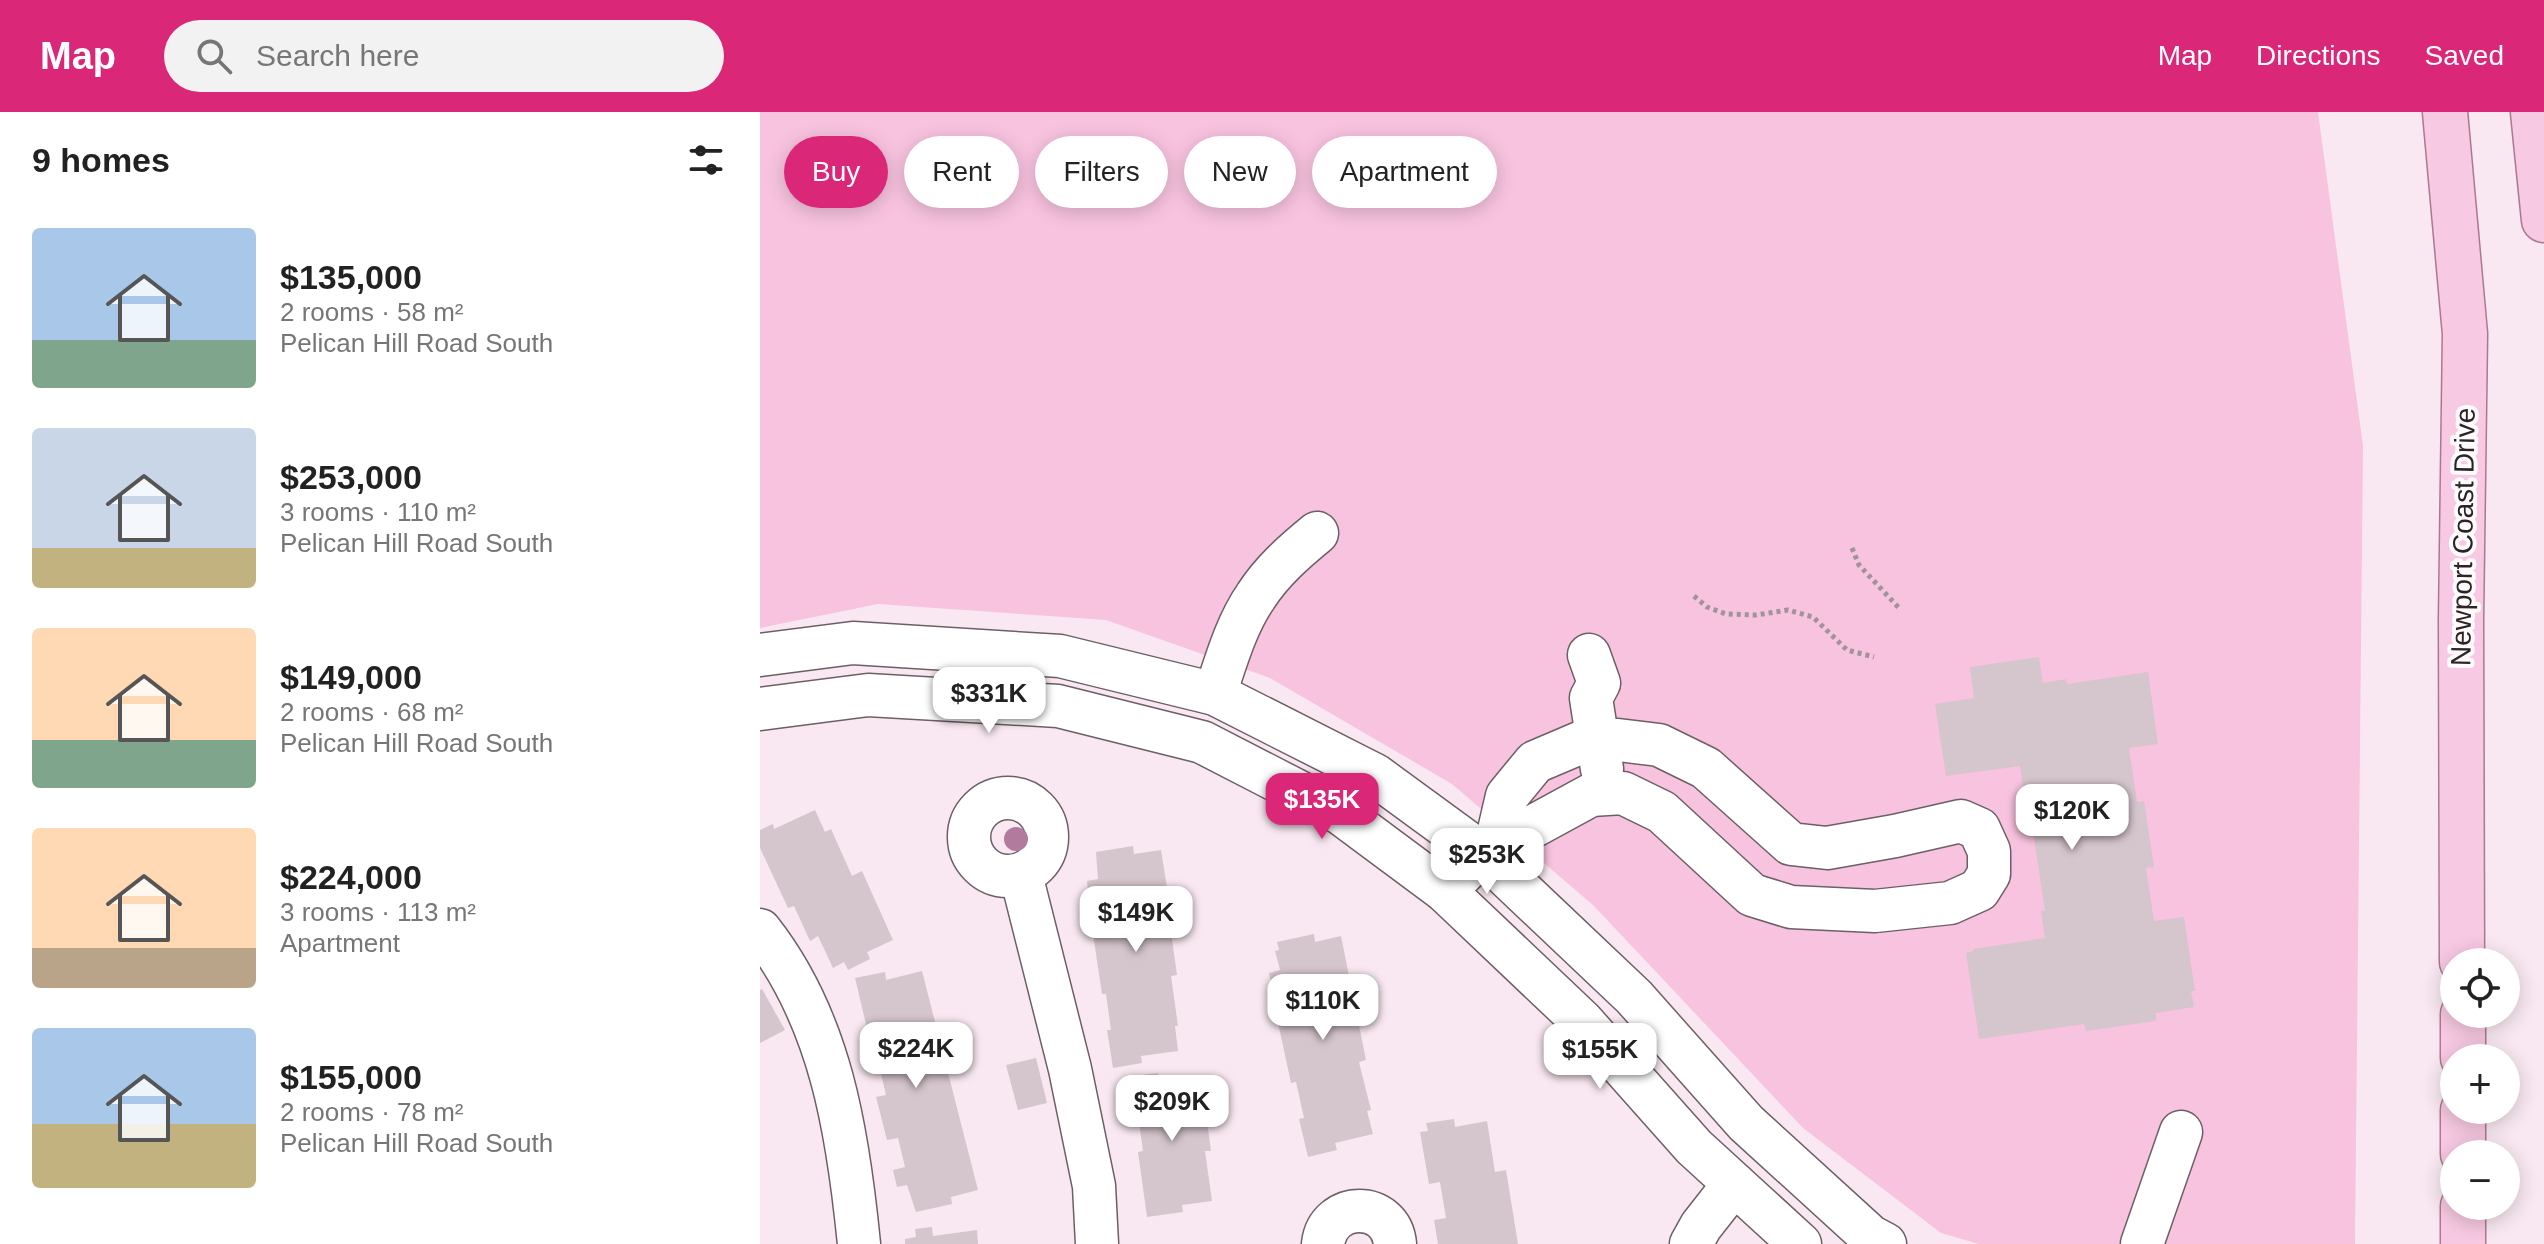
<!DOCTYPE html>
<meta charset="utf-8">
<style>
:root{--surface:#fff;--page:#f2f2f2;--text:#222;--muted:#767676;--accent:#db2777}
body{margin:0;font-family:Helvetica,sans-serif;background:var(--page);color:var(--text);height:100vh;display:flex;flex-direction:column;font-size:30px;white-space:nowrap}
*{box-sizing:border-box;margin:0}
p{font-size:26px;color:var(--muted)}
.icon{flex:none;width:44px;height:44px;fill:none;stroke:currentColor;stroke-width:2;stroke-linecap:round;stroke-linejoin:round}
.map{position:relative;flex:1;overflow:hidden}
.sheet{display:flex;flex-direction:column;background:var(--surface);width:760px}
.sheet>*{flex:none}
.guide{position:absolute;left:24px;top:24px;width:760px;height:72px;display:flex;gap:16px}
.tools{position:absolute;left:1680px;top:836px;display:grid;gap:16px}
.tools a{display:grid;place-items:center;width:80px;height:80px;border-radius:50%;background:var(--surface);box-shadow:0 4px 20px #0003;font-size:40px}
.price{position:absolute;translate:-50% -68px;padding:0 18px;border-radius:16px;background:#fff;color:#222;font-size:26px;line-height:52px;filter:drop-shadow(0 2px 4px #0008)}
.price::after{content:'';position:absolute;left:50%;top:48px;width:24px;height:18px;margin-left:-12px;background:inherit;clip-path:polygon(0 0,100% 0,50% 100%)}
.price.active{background:var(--accent);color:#fff}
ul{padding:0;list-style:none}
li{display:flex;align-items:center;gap:24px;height:200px;padding:0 32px}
li span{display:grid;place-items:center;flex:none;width:224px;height:160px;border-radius:8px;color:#555}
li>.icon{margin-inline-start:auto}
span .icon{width:96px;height:96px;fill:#fffc;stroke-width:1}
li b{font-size:34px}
h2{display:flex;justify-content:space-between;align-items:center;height:96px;padding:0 32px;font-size:34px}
.tag{padding:0 28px;border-radius:36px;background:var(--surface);box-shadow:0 4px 20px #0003;font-size:28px;line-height:72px}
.tag.active{background:var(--accent);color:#fff}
header{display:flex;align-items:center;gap:48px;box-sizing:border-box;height:112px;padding:0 40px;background:var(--accent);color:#fff}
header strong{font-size:38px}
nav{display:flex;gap:44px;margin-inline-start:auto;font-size:28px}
.search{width:560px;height:72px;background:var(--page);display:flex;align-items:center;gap:20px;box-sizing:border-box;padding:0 28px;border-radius:44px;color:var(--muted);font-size:30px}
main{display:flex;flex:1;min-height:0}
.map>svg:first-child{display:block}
.green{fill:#f8c3df}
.building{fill:#d5c5cd}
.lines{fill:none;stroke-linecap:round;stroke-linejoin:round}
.minor-casing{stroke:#6d5f66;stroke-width:45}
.major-casing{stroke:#ab7894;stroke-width:47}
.path{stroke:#a0939a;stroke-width:5;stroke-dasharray:4 4;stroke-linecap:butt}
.minor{stroke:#fff;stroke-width:42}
.major{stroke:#f7c9e2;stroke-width:44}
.tree{fill:#b07b9c}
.labels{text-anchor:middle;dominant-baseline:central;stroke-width:8;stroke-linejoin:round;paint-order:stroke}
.street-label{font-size:28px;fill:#2a2427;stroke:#fdfafb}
</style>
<header>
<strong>Map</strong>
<div class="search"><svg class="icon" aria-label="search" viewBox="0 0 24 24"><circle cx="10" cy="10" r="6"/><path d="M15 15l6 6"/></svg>Search here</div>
<nav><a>Map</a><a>Directions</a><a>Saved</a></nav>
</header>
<main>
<section class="sheet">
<h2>9 homes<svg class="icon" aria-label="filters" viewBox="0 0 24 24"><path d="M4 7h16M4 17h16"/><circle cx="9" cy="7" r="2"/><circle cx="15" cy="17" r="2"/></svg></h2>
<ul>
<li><span style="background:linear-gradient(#a9c7e8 70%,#7fa58c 0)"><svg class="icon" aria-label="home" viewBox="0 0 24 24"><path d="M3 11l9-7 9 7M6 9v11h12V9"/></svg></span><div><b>$135,000</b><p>2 rooms · 58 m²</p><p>Pelican Hill Road South</p></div></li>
<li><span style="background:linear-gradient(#c9d6e8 75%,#c2b280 0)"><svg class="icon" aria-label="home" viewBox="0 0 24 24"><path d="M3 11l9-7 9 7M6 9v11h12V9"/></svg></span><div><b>$253,000</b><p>3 rooms · 110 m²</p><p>Pelican Hill Road South</p></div></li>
<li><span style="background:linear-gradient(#ffd9b3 70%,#7fa58c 0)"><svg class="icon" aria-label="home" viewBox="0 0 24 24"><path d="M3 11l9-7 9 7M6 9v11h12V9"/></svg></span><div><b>$149,000</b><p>2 rooms · 68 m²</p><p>Pelican Hill Road South</p></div></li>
<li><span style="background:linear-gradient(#ffd9b3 75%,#b9a48a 0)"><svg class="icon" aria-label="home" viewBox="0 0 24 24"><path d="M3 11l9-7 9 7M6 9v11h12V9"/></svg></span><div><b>$224,000</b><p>3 rooms · 113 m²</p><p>Apartment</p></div></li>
<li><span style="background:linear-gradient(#a9c7e8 60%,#c2b280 0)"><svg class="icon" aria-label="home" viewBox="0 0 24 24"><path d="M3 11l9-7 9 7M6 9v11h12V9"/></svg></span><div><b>$155,000</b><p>2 rooms · 78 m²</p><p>Pelican Hill Road South</p></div></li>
</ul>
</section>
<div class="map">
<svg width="1784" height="1132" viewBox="0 0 1784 1132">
<rect width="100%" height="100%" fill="#f9e8f1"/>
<polygon class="green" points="0,0 1558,0 1603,334 1595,1132 1219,1132 1181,1121 1043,1016 834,794 692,672 510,566 346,508 118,492 0,516"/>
<g class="building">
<polygon points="1279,545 1283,571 1306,567 1307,572 1388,560 1398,632 1369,636 1377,690 1384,689 1394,755 1386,756 1394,809 1424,805 1435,879 1431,879 1434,895 1396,901 1396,909 1326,919 1324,912 1219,927 1206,841 1213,839 1213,837 1285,826 1281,799 1285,799 1267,679 1264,680 1260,654 1186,664 1175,592 1214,586 1210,555"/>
<polygon points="55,698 65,720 71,717 92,764 102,759 133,828 107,840 110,847 88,858 84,850 73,856 58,824 50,829 34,794 28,796 0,736 0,718 13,712 14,717"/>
<polygon points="373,734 374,742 401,738 413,813 410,813 417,863 411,864 418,914 415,914 418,939 381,944 382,951 353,956 347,918 351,918 346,882 342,882 332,815 345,814 341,786 329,787 327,769 338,767 336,740"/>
<polygon points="554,822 555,830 581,824 606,948 599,950 611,998 607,999 613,1022 575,1031 577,1038 548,1045 539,1007 544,1006 536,970 531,971 517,906 530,903 524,876 513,879 509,861 520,858 515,839 519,838 517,830"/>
<polygon points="162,859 218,1078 191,1085 192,1092 156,1100 147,1073 137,1075 133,1058 145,1055 138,1026 127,1028 116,985 126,983 118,949 115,950 95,866 125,860 126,868"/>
<polygon points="2,877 25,918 0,931 0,878"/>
<polygon points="276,946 287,991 258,998 246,953"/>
<polygon points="398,961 399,970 441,964 451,1039 445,1039 452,1089 422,1093 423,1100 387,1105 378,1040 383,1039 379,1010 367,1012 365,993 378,992 376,972 382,971 381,963"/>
<polygon points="694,1007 695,1015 727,1009 735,1060 746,1058 758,1132 678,1132 674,1108 686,1106 680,1070 669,1072 660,1020 668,1019 666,1011"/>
<polygon points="172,1115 173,1124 217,1118 218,1132 145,1132 145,1127 156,1125 155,1117"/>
</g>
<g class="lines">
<g class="minor-casing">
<g id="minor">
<polyline points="0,543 93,531 300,544 455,582 615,663 723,742 874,885 986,1011 1110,1124 1125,1132"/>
<polyline points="829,543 839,571 831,586 842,657"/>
<path d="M455 582C466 549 476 513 496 484 512 459 535 439 557 421"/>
<polyline points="0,597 108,583 298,594 442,630 580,701 685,779 822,909 934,1035 1040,1132"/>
<circle cx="248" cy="725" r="39"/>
<polyline points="261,763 310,957 334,1074 337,1132"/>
<polyline points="685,779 737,727 774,714 831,683 863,681 902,700 992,783 1031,795 1115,799 1190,791 1219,778 1229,762 1229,739 1219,717 1201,709 1135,724 1067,736 1031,732 946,656 899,633 858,628 822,630 775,650 747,684 737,727"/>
<path d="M0 818C71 908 88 1021 99 1132"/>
<path d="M563 1132C568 1088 631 1088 635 1132"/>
<polyline points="931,1132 941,1114 974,1072"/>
<polyline points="1382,1132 1421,1020"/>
</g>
</g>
<g class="major-casing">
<g id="major">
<polyline points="1685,0 1705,222 1701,508 1702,850"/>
<polyline points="1773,0 1784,108"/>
<polyline points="1703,902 1703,946"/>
<polyline points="1703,998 1703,1042"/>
<polyline points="1703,1132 1703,1094"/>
</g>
</g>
<g class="path">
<polyline points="1092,436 1099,453 1139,496"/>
<polyline points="934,484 947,495 966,502 996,503 1028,498 1053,505 1087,538 1114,545"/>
</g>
<use href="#minor" class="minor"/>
<use href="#major" class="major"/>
</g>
<circle class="tree" cx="256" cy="727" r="12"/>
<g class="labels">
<g class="street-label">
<text transform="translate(1703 425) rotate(-89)">Newport Coast Drive</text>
</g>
</g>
</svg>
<div class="tools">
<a><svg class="icon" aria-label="locate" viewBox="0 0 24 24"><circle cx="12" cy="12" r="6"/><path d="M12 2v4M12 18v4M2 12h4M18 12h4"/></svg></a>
<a>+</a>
<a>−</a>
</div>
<b class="price" style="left:229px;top:623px">$331K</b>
<b class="price active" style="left:562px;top:729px">$135K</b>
<b class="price" style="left:1312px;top:740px">$120K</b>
<b class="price" style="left:727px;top:784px">$253K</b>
<b class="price" style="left:376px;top:842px">$149K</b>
<b class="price" style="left:563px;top:930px">$110K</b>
<b class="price" style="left:156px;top:978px">$224K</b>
<b class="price" style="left:840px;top:979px">$155K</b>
<b class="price" style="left:412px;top:1031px">$209K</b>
<div class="guide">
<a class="tag active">Buy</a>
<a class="tag">Rent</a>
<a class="tag">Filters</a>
<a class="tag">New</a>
<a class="tag">Apartment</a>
</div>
</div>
</main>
